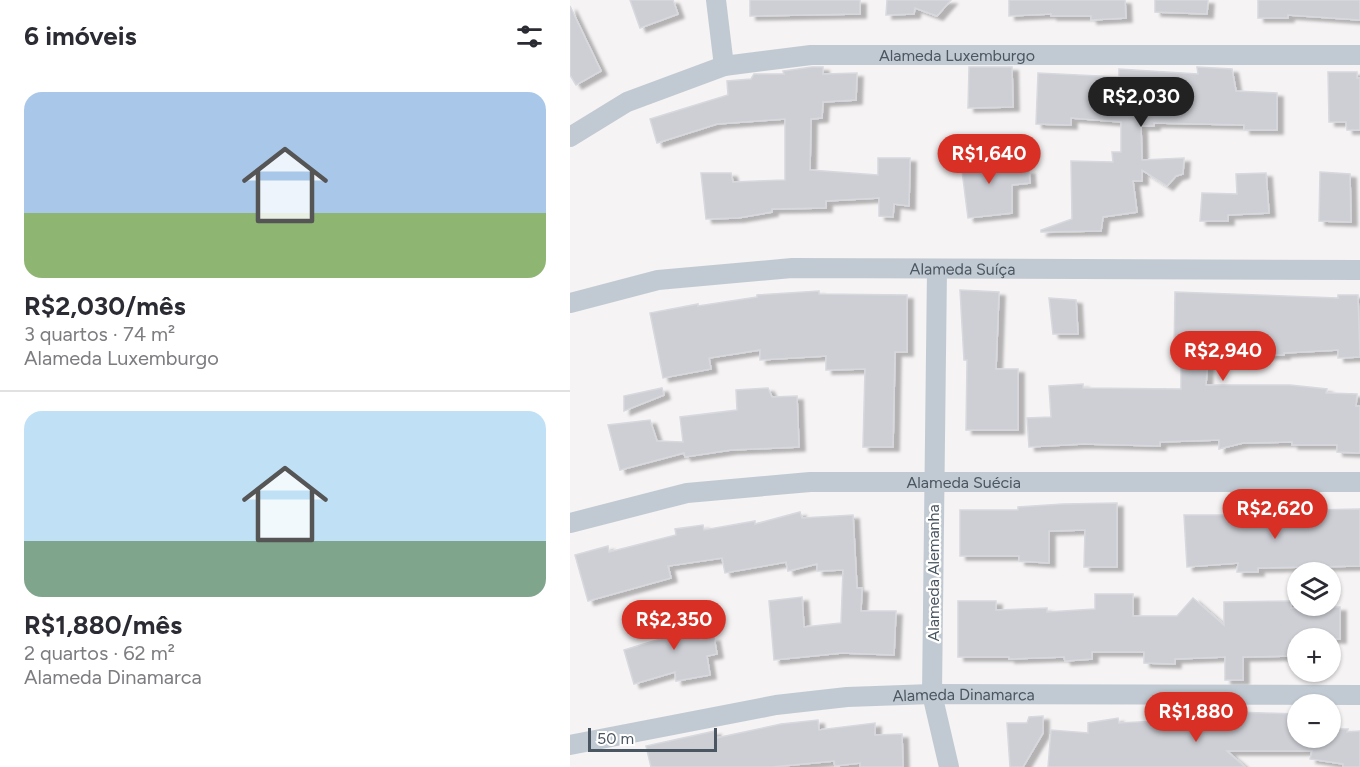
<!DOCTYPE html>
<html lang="pt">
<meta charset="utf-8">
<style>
:root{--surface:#fff;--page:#f2f2f3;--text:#2b2b33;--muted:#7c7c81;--line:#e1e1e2;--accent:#d93025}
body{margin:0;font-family:Figtree,sans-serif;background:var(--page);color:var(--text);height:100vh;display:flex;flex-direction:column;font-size:22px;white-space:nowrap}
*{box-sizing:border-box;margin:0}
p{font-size:20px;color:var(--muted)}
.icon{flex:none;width:33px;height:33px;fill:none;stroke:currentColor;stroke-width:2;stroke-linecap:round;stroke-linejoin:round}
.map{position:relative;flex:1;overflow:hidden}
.side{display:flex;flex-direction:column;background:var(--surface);width:570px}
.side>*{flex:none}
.tools{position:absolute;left:717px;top:562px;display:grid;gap:12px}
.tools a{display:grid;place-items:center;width:54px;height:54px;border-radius:50%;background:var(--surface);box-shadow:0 2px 4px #0004;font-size:30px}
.scale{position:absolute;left:18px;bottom:15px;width:129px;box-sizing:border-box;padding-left:6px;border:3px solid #4a5661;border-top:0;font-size:16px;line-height:21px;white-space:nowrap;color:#4a5661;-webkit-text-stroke:4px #fff;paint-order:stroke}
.price{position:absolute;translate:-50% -51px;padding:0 14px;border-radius:21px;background:var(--accent);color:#fff;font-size:20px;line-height:39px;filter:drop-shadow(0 2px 3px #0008)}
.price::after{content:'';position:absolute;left:50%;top:36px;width:18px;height:14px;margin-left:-9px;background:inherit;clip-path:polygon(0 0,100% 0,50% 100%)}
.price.selected{background:#222;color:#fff}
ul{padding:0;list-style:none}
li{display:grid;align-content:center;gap:12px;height:318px;padding:0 24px}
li+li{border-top:2px solid var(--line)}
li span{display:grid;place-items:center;height:186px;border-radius:18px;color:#555}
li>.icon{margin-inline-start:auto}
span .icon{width:108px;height:108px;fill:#fffc;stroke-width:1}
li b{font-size:26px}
h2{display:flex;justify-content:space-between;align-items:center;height:72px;padding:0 24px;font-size:26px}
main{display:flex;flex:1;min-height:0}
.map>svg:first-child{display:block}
.building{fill:#cdcfd5;stroke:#d7d9de;stroke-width:1.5;filter:url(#shadow)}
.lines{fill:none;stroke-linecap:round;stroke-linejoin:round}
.street{stroke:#c1cad2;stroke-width:20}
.labels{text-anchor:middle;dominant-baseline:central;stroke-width:4.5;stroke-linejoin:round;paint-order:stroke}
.street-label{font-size:16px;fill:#4a5661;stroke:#fff}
</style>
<main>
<section class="side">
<h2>6 imóveis<svg class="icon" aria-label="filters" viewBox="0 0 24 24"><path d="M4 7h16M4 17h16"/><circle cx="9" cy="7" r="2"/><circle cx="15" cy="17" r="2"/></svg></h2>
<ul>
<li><span style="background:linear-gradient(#a9c7e8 65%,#8fb573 0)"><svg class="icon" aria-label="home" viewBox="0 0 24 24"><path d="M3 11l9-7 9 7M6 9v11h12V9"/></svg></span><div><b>R$2,030/mês</b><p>3 quartos · 74 m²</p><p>Alameda Luxemburgo</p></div></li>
<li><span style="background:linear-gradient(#bfe0f5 70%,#7fa58c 0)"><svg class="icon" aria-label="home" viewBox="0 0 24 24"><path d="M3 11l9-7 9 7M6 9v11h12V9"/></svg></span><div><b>R$1,880/mês</b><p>2 quartos · 62 m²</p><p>Alameda Dinamarca</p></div></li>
</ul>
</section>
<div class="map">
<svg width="790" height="767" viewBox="0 0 790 767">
<defs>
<filter id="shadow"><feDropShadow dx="6" dy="4" stdDeviation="1.5" flood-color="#0004"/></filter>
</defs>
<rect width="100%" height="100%" fill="#f5f3f3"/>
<g class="building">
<polygon points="60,0 103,0 108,14 70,28"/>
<polygon points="180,0 290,0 290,14 180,16"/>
<polygon points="317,0 381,0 367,16 345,8 344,14 316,15"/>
<polygon points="439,0 555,0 556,18 521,20 521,16 481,16 481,14 439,16"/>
<polygon points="585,0 638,0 637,14 585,12"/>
<polygon points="688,0 790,0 790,20 718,15 718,18 688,18"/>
<polygon points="0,6 31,71 6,85 0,75"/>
<polygon points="242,67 253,67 253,74 287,73 286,100 253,102 252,118 241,119 240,170 308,175 308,158 340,158 339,206 324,204 323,217 309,216 309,198 256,201 256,208 202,209 202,212 168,218 136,219 131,173 161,173 163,182 215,180 215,119 147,124 87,143 80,119 158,95 157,81 181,79 184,74 214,74 213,71"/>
<polygon points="399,67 442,67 443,107 398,108"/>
<polygon points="627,67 662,69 666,91 707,93 707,130 674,130 674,125 584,123 584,126 571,126 572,160 614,158 613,174 606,176 597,186 572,170 572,181 563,181 567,212 533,217 531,231 471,232 471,230 502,219 501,161 543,162 542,152 551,152 551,122 501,118 501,125 466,124 468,73 549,77 549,69 628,74"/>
<polygon points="758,72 787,72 787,78 790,78 790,130 777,130 776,122 759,122"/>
<polygon points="426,154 430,172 459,170 460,183 442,185 442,213 398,218 390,155"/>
<polygon points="750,172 780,174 781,222 749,221"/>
<polygon points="696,173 699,213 658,215 658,221 630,221 632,193 667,194 666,174"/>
<polygon points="390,290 429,292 426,369 448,369 448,430 396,430 397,360 394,360"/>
<polygon points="249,291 249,294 337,295 337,352 325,352 323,447 293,447 295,369 256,370 256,356 190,360 190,350 139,358 141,369 93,378 80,313 128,304 128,306 187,297 187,295"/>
<polygon points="605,292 768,298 768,295 788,295 790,357 768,358 768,350 714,353 714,355 638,355 636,385 720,385 757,389 756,393 787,394 786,406 790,406 790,453 767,452 767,445 722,445 722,442 673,443 649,449 649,440 590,442 590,446 513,444 459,447 457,418 481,417 479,386 513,384 513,388 611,389 611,353 604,353"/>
<polygon points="479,298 506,300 508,334 483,334"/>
<polygon points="92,388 94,395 54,411 54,396"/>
<polygon points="198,388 202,397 227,396 229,447 161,450 115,457 114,453 50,470 38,425 80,420 87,441 113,442 110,417 167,410 166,390"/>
<polygon points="547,503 547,567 514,567 515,530 479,531 479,563 449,561 449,556 390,556 390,510 448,510 448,507 493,504"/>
<polygon points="790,509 790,566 688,568 688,572 667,572 668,563 617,567 614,515 694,515 694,511"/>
<polygon points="230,512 232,518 283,515 287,588 292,588 291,611 326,611 324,655 272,653 204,660 199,601 232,597 234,627 271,623 273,570 247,571 247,564 218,571 216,562 155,573 152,558 98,566 101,578 18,601 5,555 38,546 39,552 106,535 105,529 133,525 134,530 185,521 185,524"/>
<polygon points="525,594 563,594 563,616 607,616 623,598 654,625 654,602 721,601 721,608 770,607 770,639 722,639 722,656 673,657 673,680 655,680 655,657 605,659 605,664 574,663 574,652 522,652 522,659 495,661 494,657 439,659 439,657 388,657 388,601 426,601 426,610 477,608 477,612 525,609"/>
<polygon points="126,608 130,639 144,637 147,654 137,656 140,675 106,681 105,672 64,684 54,650 100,636 96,613"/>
<polygon points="665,712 728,714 728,738 760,738 760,729 778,729 777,732 790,731 790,767 773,767 773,764 740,759 742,751 657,751 675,767 478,767 481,730 518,733 518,723 548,718 549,723 664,717"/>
<polygon points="473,716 473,733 453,767 440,767 437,723 457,723 459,717"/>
<polygon points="248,720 249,730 305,723 305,735 332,734 333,767 290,767 290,763 265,766 264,761 202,767 81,767 76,746 145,731 146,738 211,724"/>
</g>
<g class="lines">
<g class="street">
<polyline points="146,0 154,66"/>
<path id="s1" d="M0 137 57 102 154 66 241 55H790"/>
<polyline points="367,269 362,694 379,767"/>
<path id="s2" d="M0 303 88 280 222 268 790 270"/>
<path id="s3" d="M0 523 117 493 240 482H790"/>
<path id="s4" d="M0 745 206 705 277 697 362 694 790 695"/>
</g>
</g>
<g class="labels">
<g class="street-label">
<text stroke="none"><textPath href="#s1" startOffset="404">Alameda Luxemburgo</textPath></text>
<text stroke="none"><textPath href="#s2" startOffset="396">Alameda Suíça</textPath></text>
<text stroke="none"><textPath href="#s3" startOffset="398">Alameda Suécia</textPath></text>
<text transform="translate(363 573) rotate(-90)">Alameda Alemanha</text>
<text stroke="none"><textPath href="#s4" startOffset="398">Alameda Dinamarca</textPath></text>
</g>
</g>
</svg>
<div class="tools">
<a><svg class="icon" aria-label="layers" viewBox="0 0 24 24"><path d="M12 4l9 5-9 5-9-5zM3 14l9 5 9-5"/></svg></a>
<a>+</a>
<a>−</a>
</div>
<div class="scale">50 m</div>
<b class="price selected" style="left:571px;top:128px">R$2,030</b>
<b class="price" style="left:419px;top:185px">R$1,640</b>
<b class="price" style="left:653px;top:382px">R$2,940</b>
<b class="price" style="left:705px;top:540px">R$2,620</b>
<b class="price" style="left:104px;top:651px">R$2,350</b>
<b class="price" style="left:626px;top:743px">R$1,880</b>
</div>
</main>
